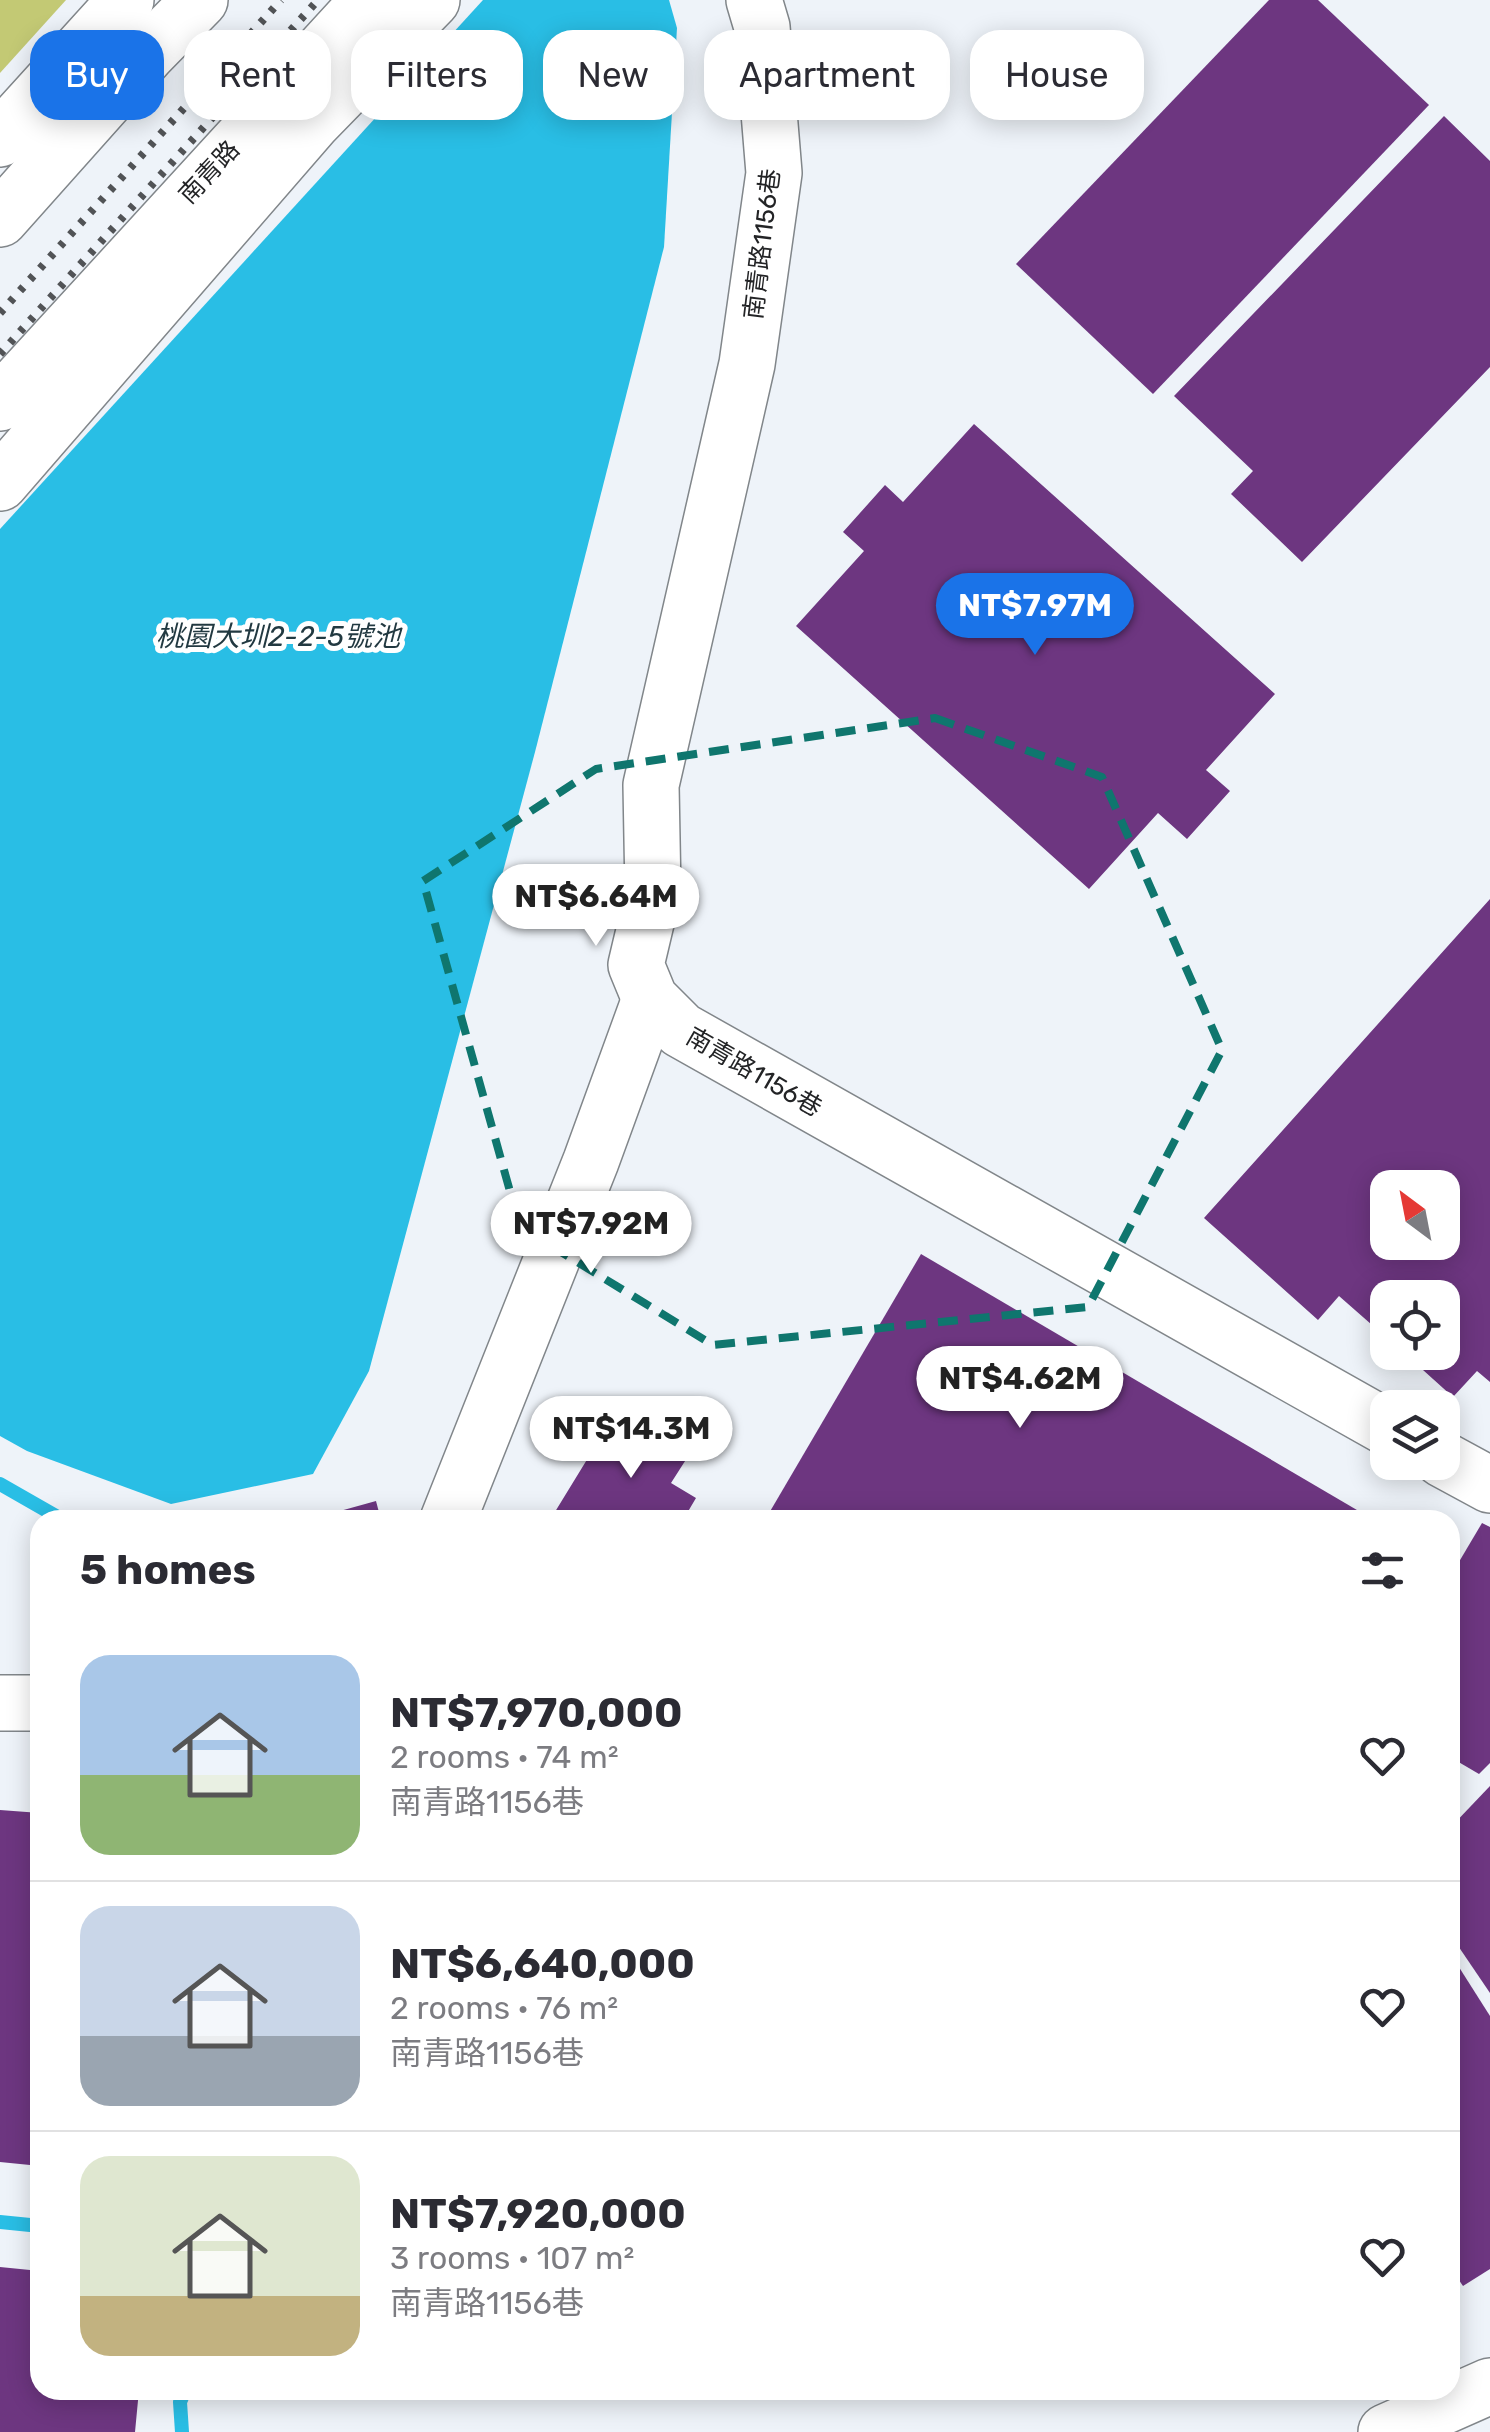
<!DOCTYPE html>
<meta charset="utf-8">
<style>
:root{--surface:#fff;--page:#f7f7f7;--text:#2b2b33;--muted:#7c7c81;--line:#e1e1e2;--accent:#1a73e8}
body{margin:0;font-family:Rubik,"Noto Sans TC",sans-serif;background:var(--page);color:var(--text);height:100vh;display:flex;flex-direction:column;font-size:38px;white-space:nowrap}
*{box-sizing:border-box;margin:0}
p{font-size:32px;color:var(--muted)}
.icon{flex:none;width:55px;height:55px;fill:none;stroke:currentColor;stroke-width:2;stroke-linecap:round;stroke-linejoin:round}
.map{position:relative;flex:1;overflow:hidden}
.drawer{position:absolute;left:30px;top:1510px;width:1430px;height:890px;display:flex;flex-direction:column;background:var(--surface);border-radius:30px;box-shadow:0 5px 25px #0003}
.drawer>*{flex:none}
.banner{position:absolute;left:30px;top:30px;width:1430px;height:90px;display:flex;gap:20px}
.needle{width:65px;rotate:328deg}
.buttons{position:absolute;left:1370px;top:1170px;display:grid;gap:20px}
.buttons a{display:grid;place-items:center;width:90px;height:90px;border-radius:20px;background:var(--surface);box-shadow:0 5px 25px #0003;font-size:50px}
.price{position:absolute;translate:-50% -85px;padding:0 22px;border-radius:35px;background:#fff;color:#222;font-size:32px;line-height:65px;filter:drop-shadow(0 2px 5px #0008)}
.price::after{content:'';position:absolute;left:50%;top:60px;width:30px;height:22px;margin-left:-15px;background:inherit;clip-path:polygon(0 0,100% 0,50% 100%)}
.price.selected{background:var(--accent);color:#fff}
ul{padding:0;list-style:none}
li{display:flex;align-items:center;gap:30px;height:250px;padding:0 50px}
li+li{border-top:2px solid var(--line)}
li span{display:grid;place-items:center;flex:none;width:280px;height:200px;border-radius:30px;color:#555}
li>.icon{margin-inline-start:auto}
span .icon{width:120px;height:120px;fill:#fffc;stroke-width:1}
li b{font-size:42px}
h2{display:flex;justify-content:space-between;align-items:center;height:120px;padding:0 50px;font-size:42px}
.tag{padding:0 35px;border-radius:30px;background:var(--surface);box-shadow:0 5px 25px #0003;font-size:35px;line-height:90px}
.tag.selected{background:var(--accent);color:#fff}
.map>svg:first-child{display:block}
.green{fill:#c3c974}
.water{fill:#29bee5}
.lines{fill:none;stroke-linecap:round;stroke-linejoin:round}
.stream{stroke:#29bee5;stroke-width:14}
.building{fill:#6d3680;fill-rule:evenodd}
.minor-casing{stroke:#81868a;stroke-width:58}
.major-casing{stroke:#81868a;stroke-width:58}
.minor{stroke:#fff;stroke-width:55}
.major{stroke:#fff;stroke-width:55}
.rail{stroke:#515356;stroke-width:8;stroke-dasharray:5 10;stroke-linecap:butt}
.marked{fill:none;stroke:#0f766e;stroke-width:8;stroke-dasharray:20 12;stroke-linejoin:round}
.labels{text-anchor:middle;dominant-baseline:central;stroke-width:10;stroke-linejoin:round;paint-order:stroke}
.street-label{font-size:25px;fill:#232426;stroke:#fff}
.water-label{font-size:28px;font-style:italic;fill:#223941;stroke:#fff}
</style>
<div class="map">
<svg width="1490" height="2432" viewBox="0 0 1490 2432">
<rect width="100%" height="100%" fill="#eef3f9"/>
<polygon class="green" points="0,0 66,0 0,73"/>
<polygon class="water" points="483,0 669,0 677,28 664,247 535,752 369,1371 313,1474 171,1504 27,1451 0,1436 0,529"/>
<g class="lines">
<g class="stream">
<polyline points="0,1484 63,1520"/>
<polyline points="0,2222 40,2226"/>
<polyline points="182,2432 180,2402 185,2390"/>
</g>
</g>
<g class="building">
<polygon points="1269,0 1318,0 1429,105 1153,394 1016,264"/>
<polygon points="1444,116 1490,161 1490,367 1302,562 1231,494 1253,471 1174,396"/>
<polygon points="974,424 1275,694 1206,770 1230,791 1187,839 1158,813 1089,889 796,626 864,551 843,532 885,485 903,502"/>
<path d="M1490 899V1382L1477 1371 1453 1397 1403 1352H1442V1298H1388V1339L1339 1296 1318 1320 1204 1218ZM1388 1188H1442V1242H1388Z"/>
<polygon points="921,1254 1374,1520 765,1520"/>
<polygon points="646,1418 694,1447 671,1483 696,1498 683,1520 550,1520 599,1440 623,1455"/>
<polygon points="376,1501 381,1520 312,1520 311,1519"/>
<polygon points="1482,1523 1490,1527 1490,1763 1479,1774 1450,1757 1450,1577"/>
<polygon points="1490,1786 1490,1993 1450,1934 1450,1828"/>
<polygon points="0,1810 40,1813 40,2166 0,2162"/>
<polygon points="1450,1953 1490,2016 1490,2269 1463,2286 1450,2267"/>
<polygon points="0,2267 40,2271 40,2390 139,2390 135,2432 0,2432"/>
</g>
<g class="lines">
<g class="minor-casing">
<g id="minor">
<polyline points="754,0 762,27 774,173 747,364 651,785 653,893 636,965 650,999 681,1030 1388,1428"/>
<polyline points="1442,1459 1490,1485"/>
<polyline points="448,1520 591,1161 650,999"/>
<polyline points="0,1703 40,1703"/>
<polyline points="1386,2432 1490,2386"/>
</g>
</g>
<g class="major-casing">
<g id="major">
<polyline points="0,139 126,0"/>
<polyline points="0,219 148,53 200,0"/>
<polyline points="0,403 369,0"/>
<polyline points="0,483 313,122 432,0"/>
</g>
</g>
<use href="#minor" class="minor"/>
<use href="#major" class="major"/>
<g class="rail">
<polyline points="0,313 281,0"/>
<polyline points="0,354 318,0"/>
</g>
</g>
<path class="marked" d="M935 718 1102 777 1222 1050 1088 1307 713 1345 520 1227 423 881 596 769Z"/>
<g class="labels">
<g class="street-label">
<text transform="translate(209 172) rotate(-47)">南青路</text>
<text transform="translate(762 244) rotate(-83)">南青路1156巷</text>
<text transform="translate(754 1072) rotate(30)">南青路1156巷</text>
</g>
<g class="water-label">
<text x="278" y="636">桃園大圳2-2-5號池</text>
</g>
</g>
</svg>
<div class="buttons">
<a><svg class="needle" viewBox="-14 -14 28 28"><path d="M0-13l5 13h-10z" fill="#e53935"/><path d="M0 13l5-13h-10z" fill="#7c7c81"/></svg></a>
<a><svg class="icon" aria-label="locate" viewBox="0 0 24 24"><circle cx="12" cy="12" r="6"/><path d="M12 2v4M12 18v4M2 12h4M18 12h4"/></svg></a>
<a><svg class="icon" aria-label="layers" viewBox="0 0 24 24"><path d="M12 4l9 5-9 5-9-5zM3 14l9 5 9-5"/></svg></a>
</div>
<b class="price selected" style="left:1035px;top:658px">NT$7.97M</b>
<b class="price" style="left:596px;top:949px">NT$6.64M</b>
<b class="price" style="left:591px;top:1276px">NT$7.92M</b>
<b class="price" style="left:1020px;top:1431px">NT$4.62M</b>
<b class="price" style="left:631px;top:1481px">NT$14.3M</b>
<div class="banner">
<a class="tag selected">Buy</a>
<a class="tag">Rent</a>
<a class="tag">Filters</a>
<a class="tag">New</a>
<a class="tag">Apartment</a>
<a class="tag">House</a>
</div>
<section class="drawer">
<h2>5 homes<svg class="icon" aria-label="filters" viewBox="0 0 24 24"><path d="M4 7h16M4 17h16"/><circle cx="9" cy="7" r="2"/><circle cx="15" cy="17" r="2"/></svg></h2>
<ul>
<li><span style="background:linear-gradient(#a9c7e8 60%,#8fb573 0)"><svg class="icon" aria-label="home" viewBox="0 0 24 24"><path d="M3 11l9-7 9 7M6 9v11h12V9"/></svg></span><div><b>NT$7,970,000</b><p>2 rooms · 74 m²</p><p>南青路1156巷</p></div><svg class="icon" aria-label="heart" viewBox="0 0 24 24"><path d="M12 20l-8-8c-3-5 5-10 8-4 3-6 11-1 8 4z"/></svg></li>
<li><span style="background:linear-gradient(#c9d6e8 65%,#9aa5b1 0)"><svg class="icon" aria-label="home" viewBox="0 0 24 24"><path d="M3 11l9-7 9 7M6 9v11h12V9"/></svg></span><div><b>NT$6,640,000</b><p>2 rooms · 76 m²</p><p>南青路1156巷</p></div><svg class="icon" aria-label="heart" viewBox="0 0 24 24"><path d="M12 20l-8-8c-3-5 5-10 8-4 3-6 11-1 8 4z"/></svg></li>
<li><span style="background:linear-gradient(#dfe7d0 70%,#c2b280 0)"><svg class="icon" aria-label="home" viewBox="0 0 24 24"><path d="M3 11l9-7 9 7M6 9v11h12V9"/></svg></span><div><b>NT$7,920,000</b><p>3 rooms · 107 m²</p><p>南青路1156巷</p></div><svg class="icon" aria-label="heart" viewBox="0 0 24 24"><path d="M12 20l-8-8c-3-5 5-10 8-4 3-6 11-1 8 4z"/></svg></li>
</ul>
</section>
</div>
